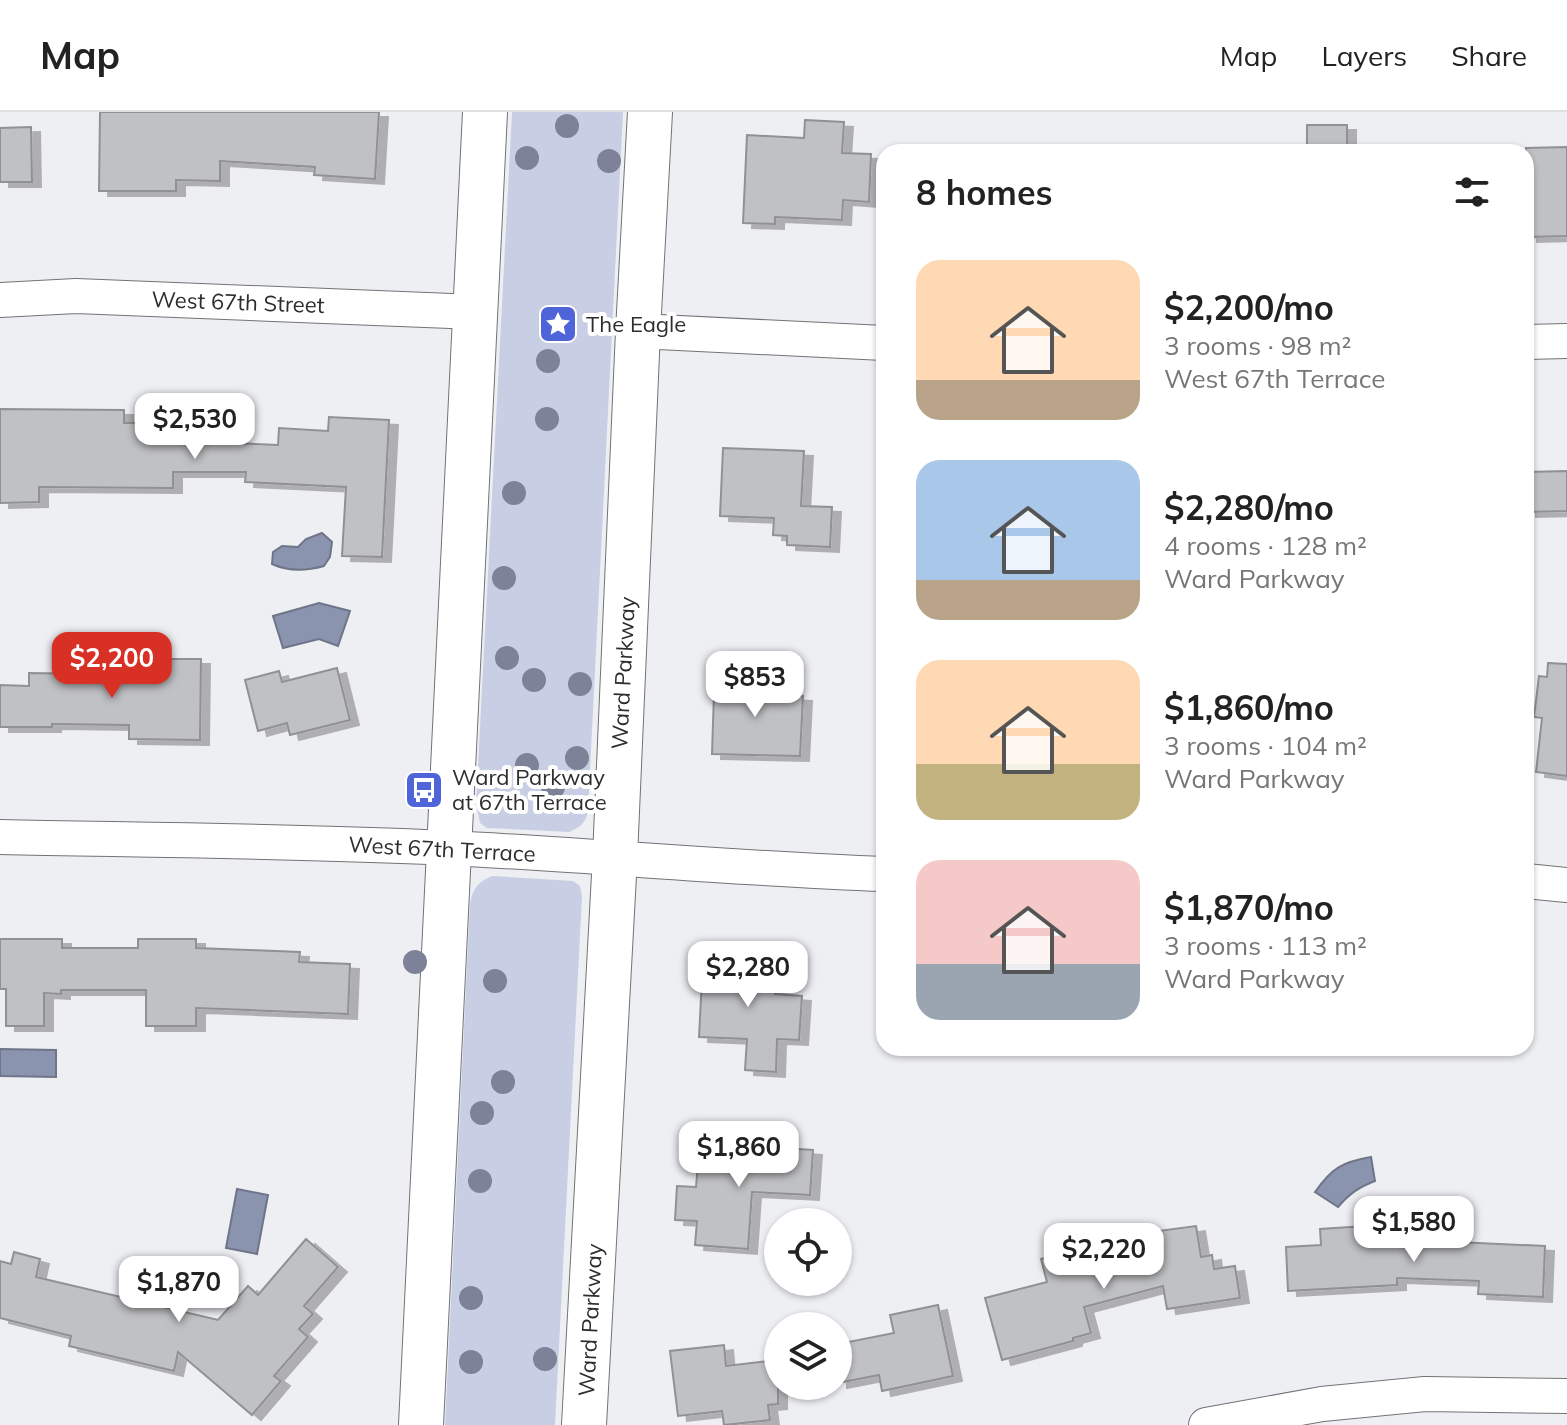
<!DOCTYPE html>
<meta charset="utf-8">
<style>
:root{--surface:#fff;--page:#f6f6f6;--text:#222;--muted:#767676;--line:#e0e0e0;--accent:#d93025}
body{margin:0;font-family:Mulish,sans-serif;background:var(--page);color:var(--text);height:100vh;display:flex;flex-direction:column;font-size:30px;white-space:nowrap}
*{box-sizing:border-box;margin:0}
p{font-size:26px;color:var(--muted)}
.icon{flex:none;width:44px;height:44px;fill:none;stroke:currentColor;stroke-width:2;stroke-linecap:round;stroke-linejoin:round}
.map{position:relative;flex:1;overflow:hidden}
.details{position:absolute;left:876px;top:32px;width:658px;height:912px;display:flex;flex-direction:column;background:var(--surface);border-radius:24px;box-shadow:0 2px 6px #0004}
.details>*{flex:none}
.controls{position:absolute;left:764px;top:1096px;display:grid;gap:16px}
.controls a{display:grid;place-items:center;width:88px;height:88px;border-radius:50%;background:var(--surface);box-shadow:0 2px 6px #0004;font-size:40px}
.price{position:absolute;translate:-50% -68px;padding:0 18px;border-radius:16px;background:#fff;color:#222;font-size:26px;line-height:52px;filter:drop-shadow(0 2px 4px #0008)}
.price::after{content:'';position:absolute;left:50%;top:48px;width:24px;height:18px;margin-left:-12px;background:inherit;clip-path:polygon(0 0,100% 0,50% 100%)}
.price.current{background:var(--accent);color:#fff}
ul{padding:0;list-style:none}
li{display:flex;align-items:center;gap:24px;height:200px;padding:0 40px}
li span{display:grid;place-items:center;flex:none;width:224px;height:160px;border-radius:24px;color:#555}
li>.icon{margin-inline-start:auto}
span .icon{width:96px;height:96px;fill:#fffc;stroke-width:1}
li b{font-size:34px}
h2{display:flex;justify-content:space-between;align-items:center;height:96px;padding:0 40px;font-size:34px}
header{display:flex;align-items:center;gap:48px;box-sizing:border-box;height:112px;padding:0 40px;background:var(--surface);border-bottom:2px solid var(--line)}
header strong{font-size:38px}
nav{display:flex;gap:44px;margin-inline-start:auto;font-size:28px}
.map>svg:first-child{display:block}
.green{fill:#c8cfe4}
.water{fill:#8b94af;stroke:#6e7588;stroke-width:2}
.building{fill:#c0c1c4;stroke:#909194;stroke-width:2;filter:url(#shadow)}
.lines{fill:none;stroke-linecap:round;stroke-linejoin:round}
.minor-casing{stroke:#727376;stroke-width:36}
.primary-casing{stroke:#727376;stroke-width:46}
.minor{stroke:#fff;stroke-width:34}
.primary{stroke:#fff;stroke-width:44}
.tree{fill:#7d8299}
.labels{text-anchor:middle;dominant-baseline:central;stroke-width:8;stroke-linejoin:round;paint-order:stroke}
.street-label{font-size:22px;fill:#2c2d2e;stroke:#fff}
.poi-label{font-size:22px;fill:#2c2d2e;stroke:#fff;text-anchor:start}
</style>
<header>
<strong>Map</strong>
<nav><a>Map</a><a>Layers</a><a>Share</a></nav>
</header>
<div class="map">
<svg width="1567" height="1313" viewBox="0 0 1567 1313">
<defs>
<filter id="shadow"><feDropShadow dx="9" dy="5" stdDeviation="0" flood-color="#0004"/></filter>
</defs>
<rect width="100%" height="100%" fill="#eeeff3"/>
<g class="green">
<path d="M512 0H623L588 699C586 711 580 715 569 720L487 716 480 711 476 692Z"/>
<path d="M492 764 573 769 580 774 582 784 555 1313H445L470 792C473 776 477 771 492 764Z"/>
</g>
<g class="water">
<path d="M322 421 332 430 330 445 324 454C306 459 289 460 272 452L273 440 282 434 298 435 306 427Z"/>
<polygon points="319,491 350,499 338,534 319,527 283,536 273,504"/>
<polygon points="0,937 56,938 56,965 0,964"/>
<path d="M1371 1045 1375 1069C1359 1075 1349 1082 1338 1095L1315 1080C1332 1056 1342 1050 1371 1045Z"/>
<polygon points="237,1077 268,1083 257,1142 226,1136"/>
</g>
<g class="building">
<polygon points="100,0 379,0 375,67 314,63 315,55 220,49 220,69 176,68 176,79 99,79"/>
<polygon points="805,8 844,10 842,41 871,42 869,90 843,88 842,108 775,105 775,112 743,111 747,23 804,26"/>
<rect x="1307" y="13" width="40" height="27"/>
<polygon points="31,15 32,70 0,70 0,16"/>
<polygon points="1567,35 1567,124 1528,125 1526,108 1526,36"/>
<polygon points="0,297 124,298 124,311 170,311 170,325 209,325 209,330 278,333 279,316 328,319 329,305 389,308 382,445 342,444 346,375 245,370 246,360 173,360 173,376 39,375 39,390 0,391"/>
<polygon points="723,336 804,339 801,394 832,395 830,435 787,433 787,424 773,423 774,406 720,404"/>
<polygon points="1567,359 1567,399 1527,400 1526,360"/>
<polygon points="161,547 201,547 200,628 129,627 129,613 52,612 52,615 0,615 0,573 29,574 29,561 95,562 95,556 161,557"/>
<polygon points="1548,551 1567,552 1567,664 1536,660 1542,606 1534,605 1539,564 1547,565"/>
<polygon points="337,556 350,608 290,623 287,611 258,619 245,568 279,559 282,570"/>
<polygon points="721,559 763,561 763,582 803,584 800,644 712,642 714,581 721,581"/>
<polygon points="0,827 62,827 62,836 138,836 138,827 196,827 196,836 300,840 299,850 350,852 348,902 196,896 196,914 146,914 146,878 61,878 61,882 44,881 44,914 6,914 6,877 0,877"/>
<polygon points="703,847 776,851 775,882 802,884 799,928 777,927 776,960 745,958 747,927 699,925"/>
<polygon points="709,1031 813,1038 810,1083 752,1080 748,1137 695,1133 697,1109 675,1108 677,1074 696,1075 698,1052 708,1052"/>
<polygon points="1196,1114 1201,1145 1212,1143 1214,1157 1235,1154 1240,1186 1167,1197 1163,1174 1084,1195 1091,1221 1073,1226 1073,1229 1002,1248 985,1186 1047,1170 1041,1147 1080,1136 1085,1155 1125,1145 1162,1140 1158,1119"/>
<polygon points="1365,1114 1366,1134 1435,1132 1435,1129 1545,1134 1543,1185 1478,1182 1479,1169 1397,1166 1397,1173 1288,1179 1286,1135 1321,1133 1320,1117"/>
<polygon points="306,1127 338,1155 304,1194 313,1202 299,1217 308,1225 274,1264 281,1269 252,1303 178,1240 174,1259 69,1234 71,1224 0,1206 0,1149 11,1152 14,1140 40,1147 36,1165 218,1208 248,1174 258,1183"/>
<polygon points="938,1193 953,1264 882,1279 879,1263 838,1271 838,1232 894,1221 890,1203"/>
<polygon points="724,1233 726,1254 778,1248 778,1292 768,1293 770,1308 724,1313 722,1299 678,1304 670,1239"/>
</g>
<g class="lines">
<g class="minor-casing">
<g id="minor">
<polyline points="0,188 76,184 476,200"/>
<polyline points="638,219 884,231"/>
<polyline points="1526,230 1567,229"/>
<path d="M0 725C149 728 299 729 448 736 594 743 739 757 884 762"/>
<polyline points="1526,769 1567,773"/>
<polyline points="1206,1313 1322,1292 1425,1282 1567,1284"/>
</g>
</g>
<g class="primary-casing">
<g id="primary">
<polyline points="421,1313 485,0"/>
<polyline points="584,1313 615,745 638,219 650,0"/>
</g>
</g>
<use href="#minor" class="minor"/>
<use href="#primary" class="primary"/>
</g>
<g class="tree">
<circle cx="567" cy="14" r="12"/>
<circle cx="527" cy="46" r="12"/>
<circle cx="609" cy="49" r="12"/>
<circle cx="548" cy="249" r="12"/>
<circle cx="547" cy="307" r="12"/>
<circle cx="514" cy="381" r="12"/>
<circle cx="504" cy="466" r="12"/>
<circle cx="507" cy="546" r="12"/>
<circle cx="534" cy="568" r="12"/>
<circle cx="580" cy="572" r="12"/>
<circle cx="577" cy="646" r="12"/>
<circle cx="527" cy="653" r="12"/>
<circle cx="553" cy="675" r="12"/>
<circle cx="415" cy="850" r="12"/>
<circle cx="495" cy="869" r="12"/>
<circle cx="503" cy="970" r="12"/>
<circle cx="482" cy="1001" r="12"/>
<circle cx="480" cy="1069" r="12"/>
<circle cx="471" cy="1186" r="12"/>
<circle cx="545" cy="1247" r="12"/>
<circle cx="471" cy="1250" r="12"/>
</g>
<defs>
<g id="sight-square" transform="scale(2)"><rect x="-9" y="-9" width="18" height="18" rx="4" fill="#5064da" stroke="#fff"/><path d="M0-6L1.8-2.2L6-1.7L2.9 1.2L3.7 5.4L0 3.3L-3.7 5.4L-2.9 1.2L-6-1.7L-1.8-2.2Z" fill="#fff"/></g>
<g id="bus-square" transform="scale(2)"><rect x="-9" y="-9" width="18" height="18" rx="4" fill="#5064da" stroke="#fff"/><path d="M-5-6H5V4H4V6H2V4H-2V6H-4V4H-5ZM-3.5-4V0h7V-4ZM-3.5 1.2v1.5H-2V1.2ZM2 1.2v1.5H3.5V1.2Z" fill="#fff"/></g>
</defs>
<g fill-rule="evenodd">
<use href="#sight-square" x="558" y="212"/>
<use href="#bus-square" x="424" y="678"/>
</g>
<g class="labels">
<g class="street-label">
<text transform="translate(238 190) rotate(2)">West 67th Street</text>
<text transform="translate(623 561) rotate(-87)">Ward Parkway</text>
<text transform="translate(442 737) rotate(3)">West 67th Terrace</text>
<text transform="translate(590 1208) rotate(-87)">Ward Parkway</text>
</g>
<g class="poi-label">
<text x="586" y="212">The Eagle</text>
<text x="452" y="665">Ward Parkway<tspan x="452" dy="25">at 67th Terrace</tspan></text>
</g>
</g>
</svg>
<div class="controls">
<a><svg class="icon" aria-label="locate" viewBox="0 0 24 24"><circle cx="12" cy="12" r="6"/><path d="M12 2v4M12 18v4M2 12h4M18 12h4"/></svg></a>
<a><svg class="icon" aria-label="layers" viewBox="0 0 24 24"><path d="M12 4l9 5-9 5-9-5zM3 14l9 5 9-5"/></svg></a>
</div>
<b class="price" style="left:195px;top:349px">$2,530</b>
<b class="price current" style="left:112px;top:588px">$2,200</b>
<b class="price" style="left:755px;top:607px">$853</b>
<b class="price" style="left:748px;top:897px">$2,280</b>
<b class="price" style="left:739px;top:1077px">$1,860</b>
<b class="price" style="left:1414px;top:1152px">$1,580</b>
<b class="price" style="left:1104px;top:1179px">$2,220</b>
<b class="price" style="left:179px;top:1212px">$1,870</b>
<section class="details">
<h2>8 homes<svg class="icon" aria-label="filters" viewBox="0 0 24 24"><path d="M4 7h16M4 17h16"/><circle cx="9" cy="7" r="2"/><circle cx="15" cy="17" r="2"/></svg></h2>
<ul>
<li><span style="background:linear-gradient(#ffd9b3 75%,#b9a48a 0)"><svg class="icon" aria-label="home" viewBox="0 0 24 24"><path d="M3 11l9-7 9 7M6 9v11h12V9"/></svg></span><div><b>$2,200/mo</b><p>3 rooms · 98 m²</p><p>West 67th Terrace</p></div></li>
<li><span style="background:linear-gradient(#a9c7e8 75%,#b9a48a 0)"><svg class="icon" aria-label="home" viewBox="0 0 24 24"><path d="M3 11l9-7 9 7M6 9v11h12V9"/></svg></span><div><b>$2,280/mo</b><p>4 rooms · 128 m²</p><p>Ward Parkway</p></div></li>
<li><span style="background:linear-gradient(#ffd9b3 65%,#c2b280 0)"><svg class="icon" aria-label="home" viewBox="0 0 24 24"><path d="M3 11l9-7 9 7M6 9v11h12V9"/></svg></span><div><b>$1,860/mo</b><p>3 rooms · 104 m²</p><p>Ward Parkway</p></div></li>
<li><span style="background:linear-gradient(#f6c9c9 65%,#9aa5b1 0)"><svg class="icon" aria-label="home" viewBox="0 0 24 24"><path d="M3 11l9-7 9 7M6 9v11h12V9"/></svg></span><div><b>$1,870/mo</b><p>3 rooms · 113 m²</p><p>Ward Parkway</p></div></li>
</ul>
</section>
</div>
